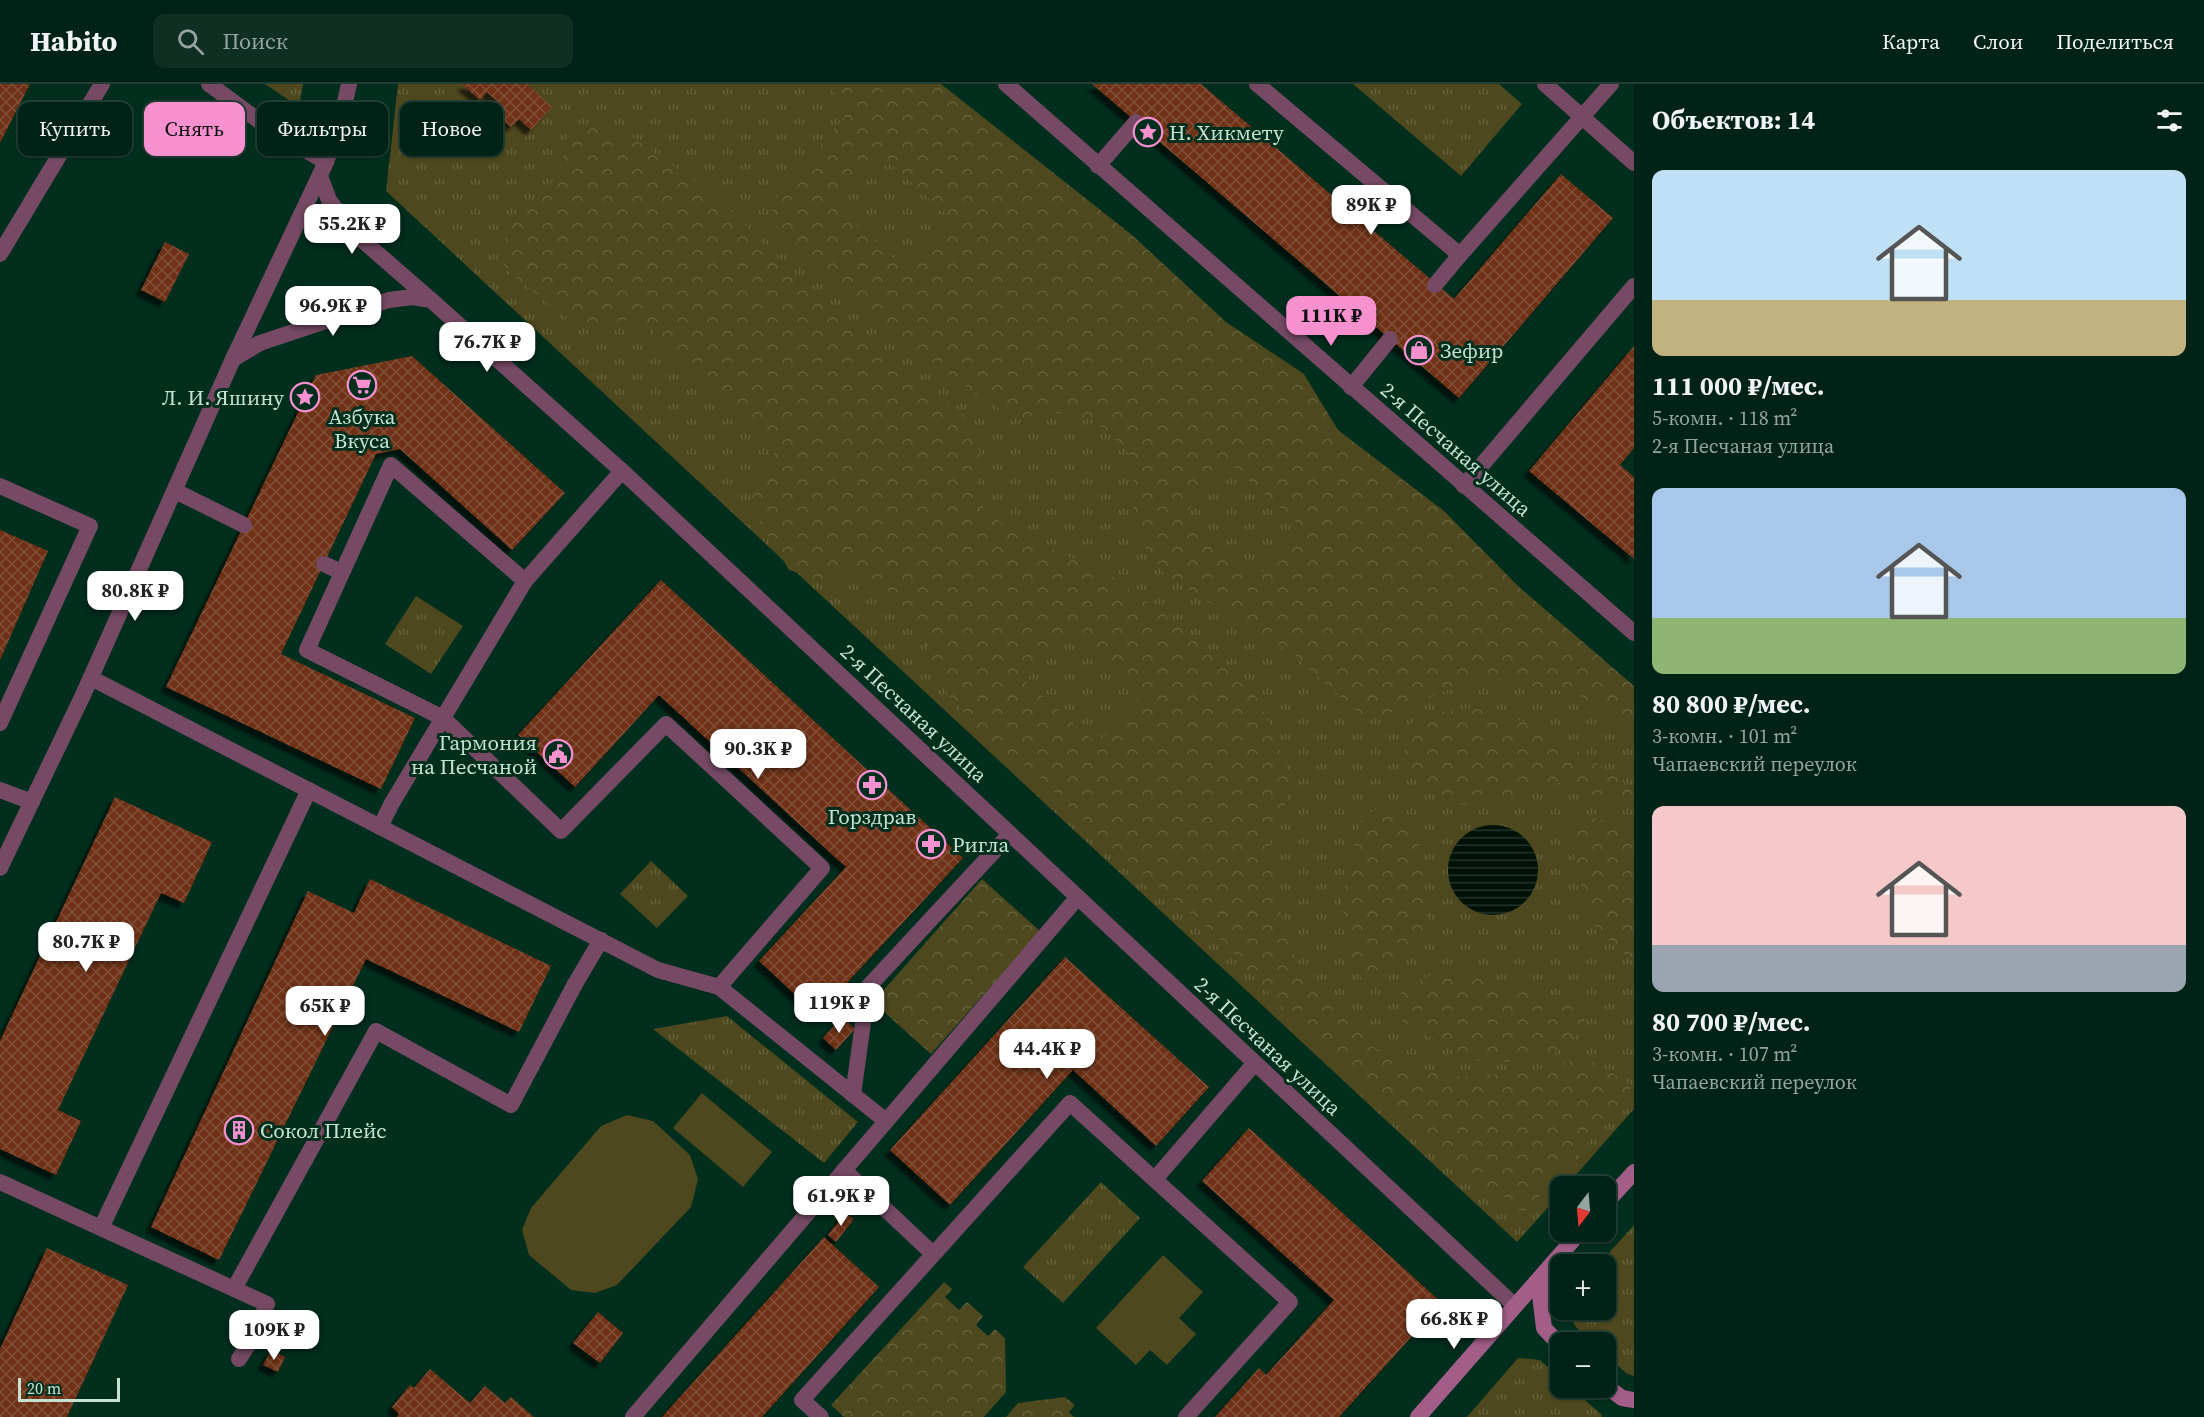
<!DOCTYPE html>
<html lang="ru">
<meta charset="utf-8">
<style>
:root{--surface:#012216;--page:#0f2f23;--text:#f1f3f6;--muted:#96a4a1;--line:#233f35;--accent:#f690cf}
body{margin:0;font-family:"Source Serif 4",serif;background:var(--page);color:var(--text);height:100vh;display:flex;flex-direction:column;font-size:22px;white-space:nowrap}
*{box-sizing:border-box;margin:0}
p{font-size:20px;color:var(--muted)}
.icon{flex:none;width:33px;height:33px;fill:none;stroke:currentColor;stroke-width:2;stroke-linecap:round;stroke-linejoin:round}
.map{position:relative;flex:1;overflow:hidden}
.drawer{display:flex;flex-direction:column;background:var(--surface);width:570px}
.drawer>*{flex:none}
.top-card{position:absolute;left:18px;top:18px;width:570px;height:54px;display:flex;gap:12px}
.needle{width:39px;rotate:196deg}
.controls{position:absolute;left:1550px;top:1092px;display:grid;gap:12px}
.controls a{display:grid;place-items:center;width:66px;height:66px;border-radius:12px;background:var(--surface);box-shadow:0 2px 4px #0004,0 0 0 2px var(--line);font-size:30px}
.scale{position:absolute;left:18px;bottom:15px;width:102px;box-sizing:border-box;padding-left:6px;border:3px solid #c6e2d3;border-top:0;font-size:16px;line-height:21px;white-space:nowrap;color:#c6e2d3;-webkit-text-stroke:4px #012e1d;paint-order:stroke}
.price{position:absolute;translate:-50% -51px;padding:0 14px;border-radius:12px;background:#fff;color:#222;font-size:20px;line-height:39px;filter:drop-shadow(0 2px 3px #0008)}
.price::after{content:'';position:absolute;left:50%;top:36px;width:18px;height:14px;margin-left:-9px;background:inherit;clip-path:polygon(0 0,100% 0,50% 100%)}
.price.selected{background:var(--accent);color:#111}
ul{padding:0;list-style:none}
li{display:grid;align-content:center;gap:12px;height:318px;padding:0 18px}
li span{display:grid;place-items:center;height:186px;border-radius:12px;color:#555}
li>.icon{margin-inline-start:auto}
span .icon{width:108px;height:108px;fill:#fffc;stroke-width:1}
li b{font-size:26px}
h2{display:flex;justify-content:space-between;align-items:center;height:72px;padding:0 18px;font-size:26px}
.chip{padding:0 21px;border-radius:12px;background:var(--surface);box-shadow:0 2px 4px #0004,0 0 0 2px var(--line);font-size:21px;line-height:54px}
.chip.selected{background:var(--accent);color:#111}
header{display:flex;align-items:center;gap:36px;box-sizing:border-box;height:84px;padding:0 30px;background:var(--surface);border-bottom:2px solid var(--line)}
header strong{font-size:28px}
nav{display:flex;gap:33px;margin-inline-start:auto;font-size:21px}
.search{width:420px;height:54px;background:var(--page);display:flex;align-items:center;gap:15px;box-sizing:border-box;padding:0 21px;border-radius:12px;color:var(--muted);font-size:22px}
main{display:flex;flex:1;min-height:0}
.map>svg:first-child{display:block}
.grass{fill:url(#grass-tufts)}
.forest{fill:url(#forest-crowns);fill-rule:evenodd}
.pitch{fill:#4d481d}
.water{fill:url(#water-rules)}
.building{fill:url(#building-cross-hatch);filter:url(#shadow)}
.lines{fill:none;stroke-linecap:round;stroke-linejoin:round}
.service{stroke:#764a64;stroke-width:16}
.minor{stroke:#764a64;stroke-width:16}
.tertiary{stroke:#764a64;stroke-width:16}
.secondary{stroke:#a25d88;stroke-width:16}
.labels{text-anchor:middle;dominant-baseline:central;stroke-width:6;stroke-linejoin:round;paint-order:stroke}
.poi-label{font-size:21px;fill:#c6e2d3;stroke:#012e1d;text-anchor:start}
.street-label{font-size:21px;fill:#c6e2d3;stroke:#012e1d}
</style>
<header>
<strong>Habito</strong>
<div class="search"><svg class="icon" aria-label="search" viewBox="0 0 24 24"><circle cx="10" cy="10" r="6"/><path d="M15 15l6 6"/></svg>Поиск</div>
<nav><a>Карта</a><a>Слои</a><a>Поделиться</a></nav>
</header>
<main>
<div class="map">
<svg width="1634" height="1333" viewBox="0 0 1634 1333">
<defs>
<pattern id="grass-tufts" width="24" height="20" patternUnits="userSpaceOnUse" patternTransform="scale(1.5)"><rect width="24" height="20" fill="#4d481d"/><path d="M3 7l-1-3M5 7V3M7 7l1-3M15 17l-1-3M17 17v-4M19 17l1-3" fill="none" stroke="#65623d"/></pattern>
<pattern id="forest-crowns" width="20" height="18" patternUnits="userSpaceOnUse" patternTransform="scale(1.5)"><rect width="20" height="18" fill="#4d481d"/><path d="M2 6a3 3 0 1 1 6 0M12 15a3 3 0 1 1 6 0" fill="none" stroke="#65623d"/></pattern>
<pattern id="water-rules" width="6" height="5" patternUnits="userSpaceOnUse" patternTransform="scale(1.5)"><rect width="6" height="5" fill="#001208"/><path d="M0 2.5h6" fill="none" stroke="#24342b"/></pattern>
<pattern id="building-cross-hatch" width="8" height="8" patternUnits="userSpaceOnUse" patternTransform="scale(1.5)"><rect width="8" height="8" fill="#6f3216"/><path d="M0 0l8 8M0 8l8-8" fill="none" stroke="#824f37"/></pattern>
<filter id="shadow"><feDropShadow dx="-5.5" dy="5.5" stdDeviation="1.5" flood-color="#0009"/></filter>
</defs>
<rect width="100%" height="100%" fill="#012e1d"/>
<g class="grass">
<polygon points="265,0 303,0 299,23"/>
<polygon points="398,0 923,0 1634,626 1634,1025 1566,1102 1560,1102 1560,1110 1517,1158 386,107"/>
<polygon points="1353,0 1499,0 1522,20 1461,92"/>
<polygon points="416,512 463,542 431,590 385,560"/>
<polygon points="651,777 688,812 657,844 620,810"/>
<polygon points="727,932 858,1038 824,1079 653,945"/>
<polygon points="1101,1098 1140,1134 1063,1219 1023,1183"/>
<path d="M1634 1141V1292L1626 1289 1605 1270V1258H1592C1581 1248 1571 1241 1568 1226H1605V1180H1599Z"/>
<polygon points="1518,1274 1540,1276 1560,1294 1560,1304 1571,1304 1601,1330 1602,1333 1467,1333"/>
</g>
<g class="forest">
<path d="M825 0H941L1132 151 1226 238 1304 290 1338 346 1444 427 1519 503 1634 602V648L1579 611 1483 592 1381 633H1363L1291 569 1165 491 1134 448 1133 376 1122 361 1092 335 1055 329 1019 336 1001 326 935 281 773 139 772 119 844 33 840 15ZM880 71 951 134 906 185 835 122ZM1230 380 1302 443 1257 494 1185 430Z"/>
<path d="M579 39 633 54 715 111 792 188 970 337 980 353 977 408 984 425 1011 447 1110 491 1181 543 1259 616 1293 699 1269 763 1285 852 1301 884 1328 908 1374 964 1405 981 1461 993 1532 987 1587 973 1632 1002 1587 1061 1522 1130 1510 1116 1462 1093 1429 1051 1332 977 1216 851 1106 759 1035 690 985 654 948 611 926 560 891 514 843 487 831 500 789 486 749 419 752 402 774 375V357L761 343 685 288 651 245 634 235 578 243 504 184 500 166 517 132 559 91 567 55ZM1071 546 1142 610 1097 660 1025 597Z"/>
<path d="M1473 624 1534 640 1620 694 1633 710 1632 718C1608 728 1583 701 1559 699L1477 724 1446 716 1407 690 1404 672 1407 643 1422 631Z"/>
<polygon points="1374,726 1384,727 1409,735 1418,751 1429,835 1423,853 1385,880 1368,902 1353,883 1341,816 1360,738"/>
<polygon points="1582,732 1634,741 1633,878 1591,839 1567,743"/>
<polygon points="982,795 1040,847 931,970 873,918"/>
<polygon points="1452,886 1561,917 1580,918 1585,935 1577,951 1548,974 1493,979 1474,976 1406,941 1403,943 1401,906 1435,889"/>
<polygon points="944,1198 952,1205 945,1213 959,1226 967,1218 983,1232 976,1241 988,1252 995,1245 1005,1254 1006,1308 984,1333 844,1333 831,1321"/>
<polygon points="1065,1313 1075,1321 1069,1328 1074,1333 1006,1333 1018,1319"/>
</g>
<g class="pitch">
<polygon points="702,1009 772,1068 743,1103 673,1044"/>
<polygon points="627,1031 653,1037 690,1071 698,1095 691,1123 617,1201 595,1209 571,1206 529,1171 522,1146 531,1124 601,1042"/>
<polygon points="1163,1171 1203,1208 1179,1234 1196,1250 1167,1281 1150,1266 1136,1281 1096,1244"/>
</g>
<circle class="water" cx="1493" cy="786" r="45"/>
<g class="building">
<polygon points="0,0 30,0 0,59"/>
<polygon points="462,0 527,0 552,23 531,46 519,35 511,43 493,27 500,20 487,8 480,16"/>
<polygon points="1092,0 1201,0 1454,215 1561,90 1613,134 1459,314"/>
<polygon points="165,158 189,170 165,218 141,206"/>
<polygon points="1634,262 1634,364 1620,381 1634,393 1634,475 1529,387"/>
<polygon points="412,272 565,409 512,466 400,365 376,370 281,570 415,634 381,705 166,603 316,291"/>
<polygon points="0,446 48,467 0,576"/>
<polygon points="661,496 963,774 817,931 759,877 846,783 837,775 659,611 575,703 518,651"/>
<polygon points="115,713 212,758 184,819 161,809 76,988 58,1026 81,1037 56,1091 0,1065 0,957"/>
<polygon points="370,795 551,882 519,948 366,875 219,1176 151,1143 308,807 354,829"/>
<polygon points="1065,873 1209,1003 1156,1062 1073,986 950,1121 890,1066"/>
<polygon points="842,933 855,945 836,966 823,954"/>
<polygon points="1249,1044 1442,1219 1339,1333 1215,1333 1259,1284 1266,1291 1334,1216 1202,1097"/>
<polygon points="845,1129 854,1135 836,1158 828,1151"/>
<polygon points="824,1153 879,1203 762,1333 662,1333"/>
<polygon points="47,1164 128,1201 67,1333 0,1333 0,1265"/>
<polygon points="598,1228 623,1249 600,1279 573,1259"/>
<polygon points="271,1266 285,1273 278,1288 263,1281"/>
<polygon points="430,1285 470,1319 485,1302 505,1319 511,1313 534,1333 397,1333 399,1330 392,1323 410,1301 414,1304"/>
</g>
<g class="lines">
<g class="service">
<polyline points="209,0 270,45 326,78"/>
<polyline points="1257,0 1460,171 1611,0"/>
<polyline points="1545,0 1634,79"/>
<polyline points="1098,82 1136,38"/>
<polyline points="0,170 102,0"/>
<polyline points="1435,201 1460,171"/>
<polyline points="1351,303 1390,255"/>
<polyline points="0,402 90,442 0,639"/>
<polyline points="1464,402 1634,202"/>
<polyline points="175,407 244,441"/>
<polyline points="324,480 341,488"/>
<polyline points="525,497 391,381 307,566 443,634 561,747 666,640 822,784 719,903"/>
<polyline points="91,594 658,886 719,903 886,1037"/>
<polyline points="0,706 32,718"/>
<polyline points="380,743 392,719 525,497 622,387"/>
<polyline points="853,1011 868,903 1010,750"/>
<polyline points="844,1086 933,1170"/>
<polyline points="1155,1095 1254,980"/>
<polyline points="0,1098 267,1220 253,1253 239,1275"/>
<polyline points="101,1144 309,706"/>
<polyline points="234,1205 376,947 511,1021 575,900 601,856"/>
<polyline points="633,1333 1078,813"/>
<polyline points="821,1333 802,1316 1070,1019 1290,1218 1186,1333"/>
</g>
<polyline class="minor" points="320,92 329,116 354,149 431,216"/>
<g class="tertiary">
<polyline points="1006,0 1634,549"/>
<polyline points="233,275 260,259 389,216 412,213 431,216 622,387 1515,1222"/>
<polyline points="0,784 83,611 233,275 326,78 340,40 349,0"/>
</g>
<g class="secondary">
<polyline points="1605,1120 1634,1088"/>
<polyline points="1546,1191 1540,1211 1544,1244 1560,1261"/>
<polyline points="1605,1301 1622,1314 1634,1316"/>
<polyline points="1418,1333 1580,1148"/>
</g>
</g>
<defs>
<g id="sight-ring" transform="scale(1.5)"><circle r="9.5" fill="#012e1d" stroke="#f690cf" stroke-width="1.5"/><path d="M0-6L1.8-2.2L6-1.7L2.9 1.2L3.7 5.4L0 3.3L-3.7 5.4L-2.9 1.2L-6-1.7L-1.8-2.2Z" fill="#f690cf"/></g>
<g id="shop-ring" transform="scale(1.5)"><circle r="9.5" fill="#012e1d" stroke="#f690cf" stroke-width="1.5"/><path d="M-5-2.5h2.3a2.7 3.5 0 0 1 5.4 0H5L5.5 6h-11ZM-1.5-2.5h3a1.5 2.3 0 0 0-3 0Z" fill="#f690cf"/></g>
<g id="supermarket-ring" transform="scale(1.5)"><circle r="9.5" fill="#012e1d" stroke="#f690cf" stroke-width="1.5"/><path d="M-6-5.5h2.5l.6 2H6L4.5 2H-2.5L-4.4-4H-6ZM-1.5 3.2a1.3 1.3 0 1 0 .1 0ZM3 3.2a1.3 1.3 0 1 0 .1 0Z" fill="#f690cf"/></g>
<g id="civic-ring" transform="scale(1.5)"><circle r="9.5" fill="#012e1d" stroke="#f690cf" stroke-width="1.5"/><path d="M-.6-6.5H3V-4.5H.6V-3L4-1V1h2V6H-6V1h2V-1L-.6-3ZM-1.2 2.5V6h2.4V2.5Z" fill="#f690cf"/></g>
<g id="pharmacy-ring" transform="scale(1.5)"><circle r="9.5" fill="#012e1d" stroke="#f690cf" stroke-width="1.5"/><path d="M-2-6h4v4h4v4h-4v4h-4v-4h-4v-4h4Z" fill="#f690cf"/></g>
<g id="building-ring" transform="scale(1.5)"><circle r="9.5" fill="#012e1d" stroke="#f690cf" stroke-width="1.5"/><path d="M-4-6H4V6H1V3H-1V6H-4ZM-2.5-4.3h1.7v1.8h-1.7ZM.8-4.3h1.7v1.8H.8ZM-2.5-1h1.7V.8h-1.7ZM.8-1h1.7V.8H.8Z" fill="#f690cf"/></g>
</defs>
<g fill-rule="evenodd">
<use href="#sight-ring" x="1148" y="48"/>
<use href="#shop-ring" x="1419" y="266"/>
<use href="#supermarket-ring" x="362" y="301"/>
<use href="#sight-ring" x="305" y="313"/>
<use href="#civic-ring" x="558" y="670"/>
<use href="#pharmacy-ring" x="872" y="701"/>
<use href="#pharmacy-ring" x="931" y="760"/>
<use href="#building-ring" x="239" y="1046"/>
</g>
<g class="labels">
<g class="poi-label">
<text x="1169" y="48">Н. Хикмету</text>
<text x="1440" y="266">Зефир</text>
<text x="284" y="313" text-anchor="end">Л. И. Яшину</text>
<text x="362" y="332" text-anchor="middle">Азбука<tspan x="362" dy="24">Вкуса</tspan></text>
<text x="537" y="658" text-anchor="end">Гармония<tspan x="537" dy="24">на Песчаной</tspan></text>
<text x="872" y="732" text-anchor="middle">Горздрав</text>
<text x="952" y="760">Ригла</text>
<text x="260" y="1046">Сокол Плейс</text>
</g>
<g class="street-label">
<text transform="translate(1456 365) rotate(41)">2-я Песчаная улица</text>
<text transform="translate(914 629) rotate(43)">2-я Песчаная улица</text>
<text transform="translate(1268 962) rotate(43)">2-я Песчаная улица</text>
</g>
</g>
</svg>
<div class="controls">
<a><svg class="needle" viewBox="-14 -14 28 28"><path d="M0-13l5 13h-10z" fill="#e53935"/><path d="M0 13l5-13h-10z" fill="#96a4a1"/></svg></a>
<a>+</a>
<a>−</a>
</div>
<div class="scale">20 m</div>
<b class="price" style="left:1371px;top:152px">89K ₽</b>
<b class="price" style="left:352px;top:171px">55.2K ₽</b>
<b class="price" style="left:333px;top:253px">96.9K ₽</b>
<b class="price selected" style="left:1331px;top:263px">111K ₽</b>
<b class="price" style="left:487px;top:289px">76.7K ₽</b>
<b class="price" style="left:135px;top:538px">80.8K ₽</b>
<b class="price" style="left:758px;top:696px">90.3K ₽</b>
<b class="price" style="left:86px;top:889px">80.7K ₽</b>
<b class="price" style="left:839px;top:950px">119K ₽</b>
<b class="price" style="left:325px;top:953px">65K ₽</b>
<b class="price" style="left:1047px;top:996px">44.4K ₽</b>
<b class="price" style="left:841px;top:1143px">61.9K ₽</b>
<b class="price" style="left:1454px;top:1266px">66.8K ₽</b>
<b class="price" style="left:274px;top:1277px">109K ₽</b>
<div class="top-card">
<a class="chip">Купить</a>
<a class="chip selected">Снять</a>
<a class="chip">Фильтры</a>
<a class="chip">Новое</a>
</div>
</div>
<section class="drawer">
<h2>Объектов: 14<svg class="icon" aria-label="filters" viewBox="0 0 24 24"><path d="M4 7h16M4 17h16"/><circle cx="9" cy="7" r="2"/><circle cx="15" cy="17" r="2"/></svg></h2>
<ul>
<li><span style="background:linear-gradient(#bfe0f5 70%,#c2b280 0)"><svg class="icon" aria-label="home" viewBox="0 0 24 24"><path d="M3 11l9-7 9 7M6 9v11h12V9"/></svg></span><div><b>111 000 ₽/мес.</b><p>5-комн. · 118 m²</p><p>2-я Песчаная улица</p></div></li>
<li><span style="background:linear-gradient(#a9c7e8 70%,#8fb573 0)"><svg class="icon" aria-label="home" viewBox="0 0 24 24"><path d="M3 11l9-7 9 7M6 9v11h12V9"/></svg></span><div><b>80 800 ₽/мес.</b><p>3-комн. · 101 m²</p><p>Чапаевский переулок</p></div></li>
<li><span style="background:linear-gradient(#f6c9c9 75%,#9aa5b1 0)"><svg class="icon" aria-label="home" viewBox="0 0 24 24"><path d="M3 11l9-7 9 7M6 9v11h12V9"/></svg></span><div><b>80 700 ₽/мес.</b><p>3-комн. · 107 m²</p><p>Чапаевский переулок</p></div></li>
</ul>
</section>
</main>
